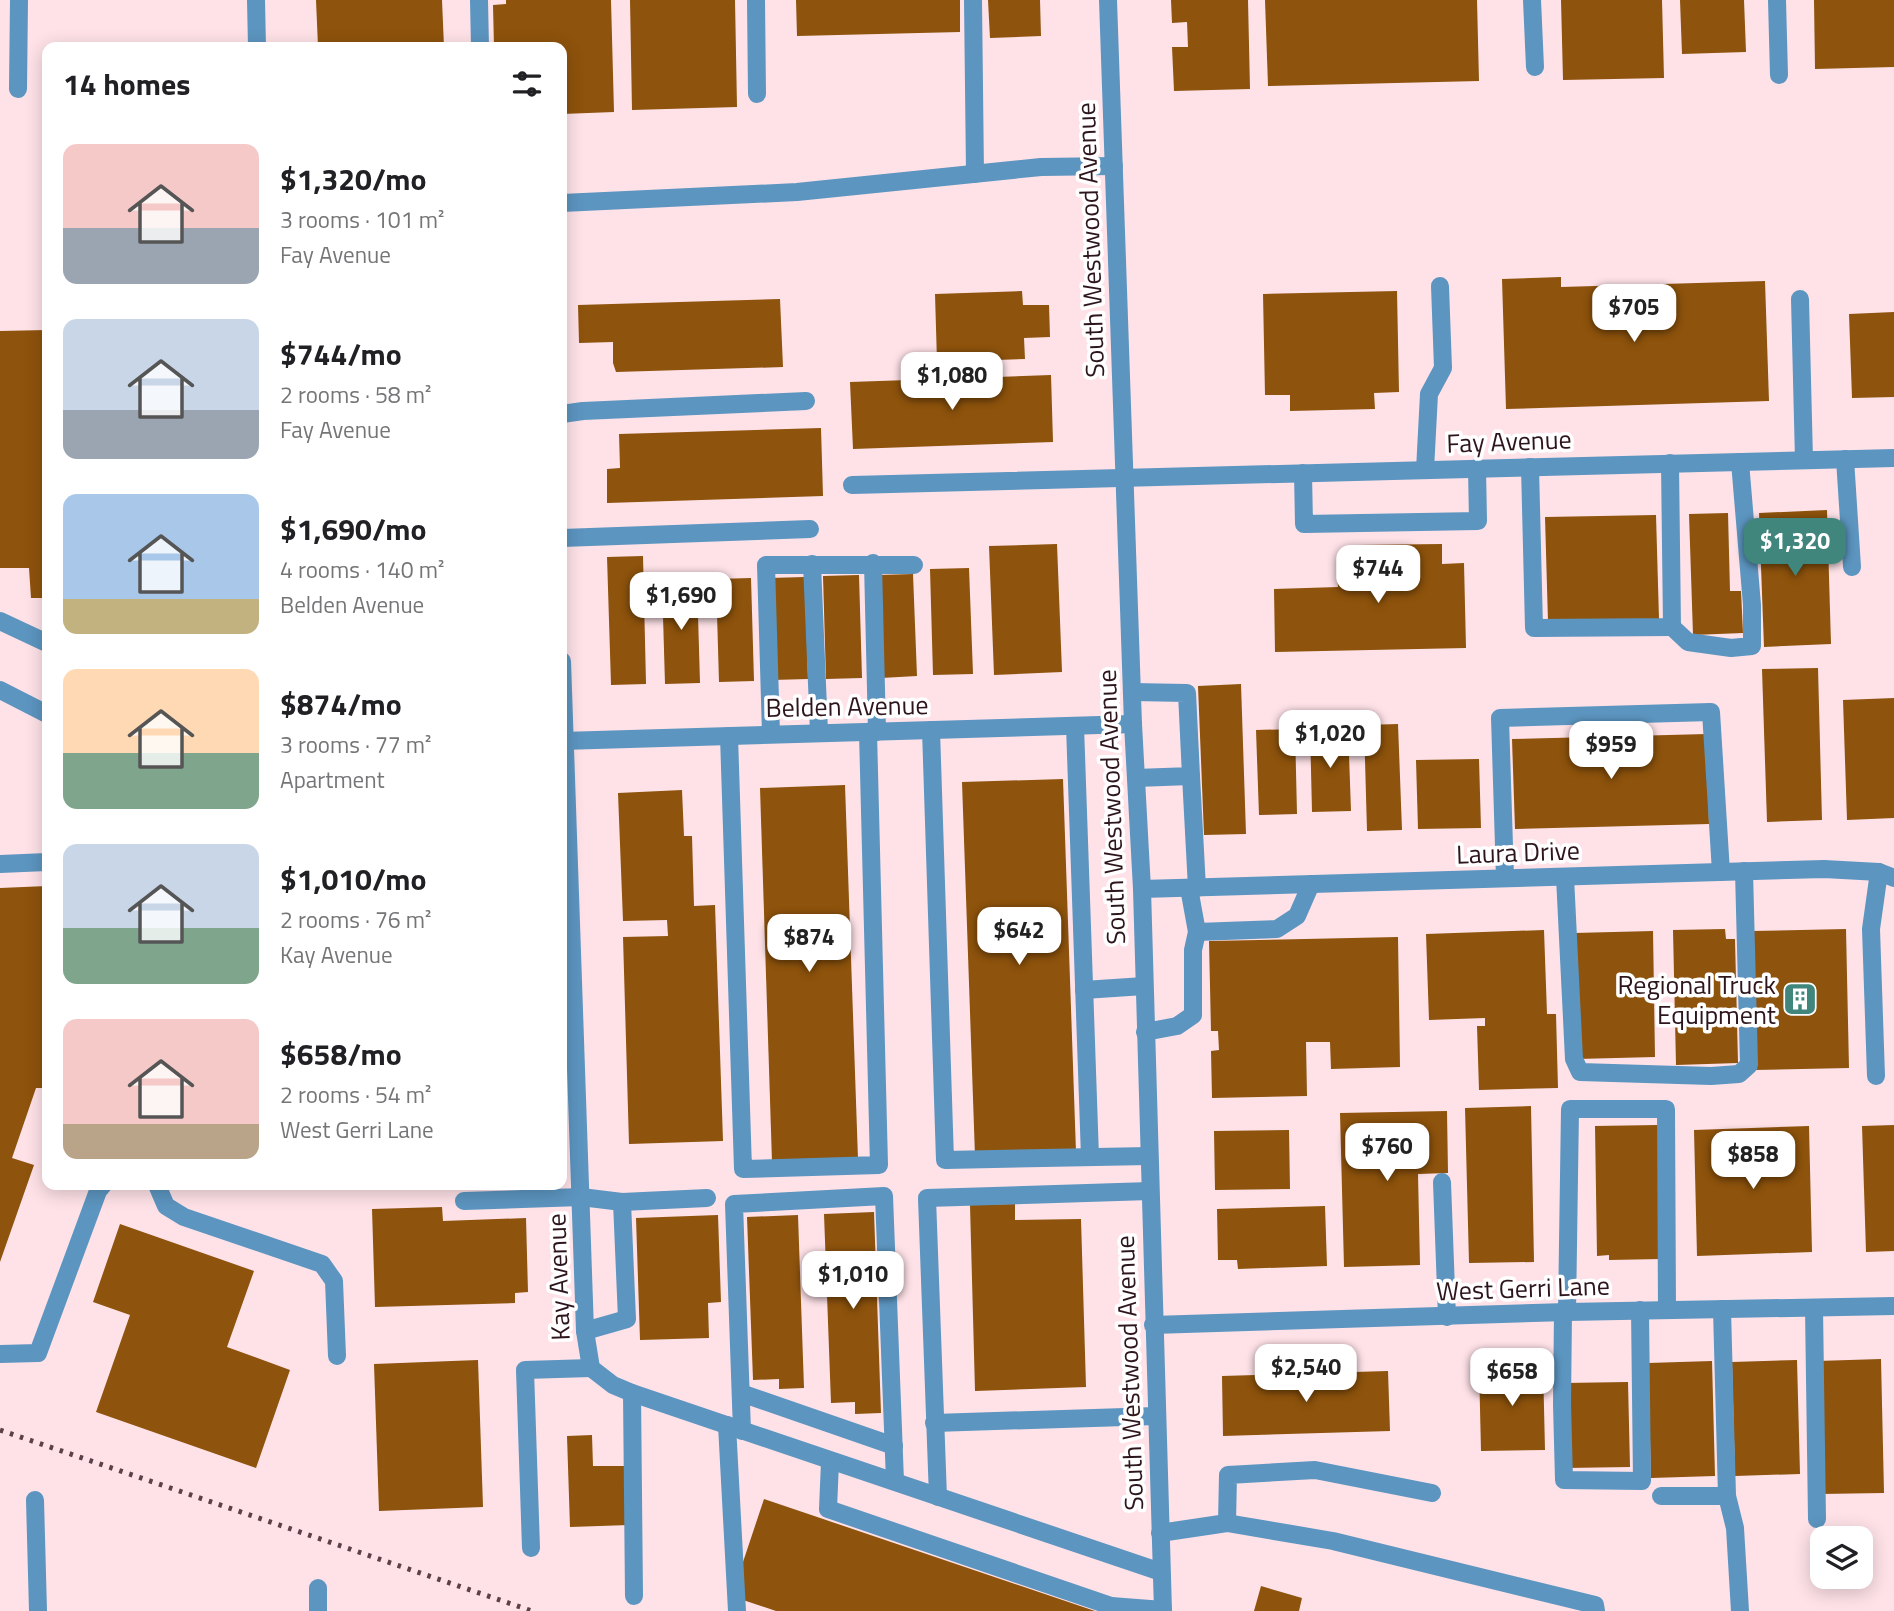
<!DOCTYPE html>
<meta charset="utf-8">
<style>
:root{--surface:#fff;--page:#f2f2f2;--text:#202124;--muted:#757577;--accent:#41867c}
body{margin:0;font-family:"Titillium Web",sans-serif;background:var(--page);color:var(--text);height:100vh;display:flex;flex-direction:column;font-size:26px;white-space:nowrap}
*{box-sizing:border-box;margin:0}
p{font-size:23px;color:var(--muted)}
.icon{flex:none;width:38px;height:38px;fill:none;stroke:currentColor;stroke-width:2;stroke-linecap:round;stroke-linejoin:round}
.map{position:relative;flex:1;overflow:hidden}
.side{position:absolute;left:42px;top:42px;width:525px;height:1148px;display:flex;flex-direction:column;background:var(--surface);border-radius:14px;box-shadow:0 4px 18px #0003}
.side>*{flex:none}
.buttons{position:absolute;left:1810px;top:1526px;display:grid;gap:14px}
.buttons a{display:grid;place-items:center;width:63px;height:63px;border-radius:14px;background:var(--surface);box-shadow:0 4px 18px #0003;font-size:35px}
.price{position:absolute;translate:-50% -60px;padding:0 16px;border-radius:14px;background:#fff;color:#222;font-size:23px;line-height:46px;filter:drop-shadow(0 2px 4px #0008)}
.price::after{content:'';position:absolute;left:50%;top:42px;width:21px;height:16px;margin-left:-10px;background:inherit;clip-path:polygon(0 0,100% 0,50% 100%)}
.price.on{background:var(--accent);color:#fff}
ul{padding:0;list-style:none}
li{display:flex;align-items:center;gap:21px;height:175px;padding:0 21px}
li span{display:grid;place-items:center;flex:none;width:196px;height:140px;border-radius:14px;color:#555}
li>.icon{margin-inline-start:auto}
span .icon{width:84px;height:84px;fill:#fffc;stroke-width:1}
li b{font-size:30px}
h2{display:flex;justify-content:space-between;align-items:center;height:84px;padding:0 21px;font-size:30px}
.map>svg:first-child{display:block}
.building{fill:#8e530c}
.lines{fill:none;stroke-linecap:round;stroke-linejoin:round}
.minor{stroke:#5c95c0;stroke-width:18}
.rail{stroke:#5a4148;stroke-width:5;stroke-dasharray:3.5 7;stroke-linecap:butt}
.labels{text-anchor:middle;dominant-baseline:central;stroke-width:7;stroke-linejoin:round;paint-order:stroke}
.street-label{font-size:26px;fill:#2d151c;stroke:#fff}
.poi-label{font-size:26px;fill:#2d151c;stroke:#fff;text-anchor:end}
</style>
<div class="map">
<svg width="1894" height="1611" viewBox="0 0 1894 1611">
<rect width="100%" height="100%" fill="#fee2e8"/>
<g class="building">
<polygon points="316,0 442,0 444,47 318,47"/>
<polygon points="506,0 611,0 614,112 562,114 562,47 494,47 493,5 506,4"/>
<polygon points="630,0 735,0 737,107 632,110"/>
<polygon points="796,0 960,0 960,32 797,36"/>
<polygon points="988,0 1040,0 1041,36 990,38"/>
<polygon points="1171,0 1248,0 1250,89 1174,91 1172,47 1188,47 1187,22 1172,23"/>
<polygon points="1265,0 1477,0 1479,81 1268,86"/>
<polygon points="1561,0 1662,0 1664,78 1563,80"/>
<polygon points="1680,0 1744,0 1746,52 1682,54"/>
<polygon points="1814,0 1894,0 1894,67 1815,69"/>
<polygon points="1561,277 1561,287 1765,281 1769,401 1506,409 1502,279"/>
<polygon points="1022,291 1023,305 1049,305 1050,337 1024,338 1025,359 937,362 935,294"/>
<polygon points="1397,291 1399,392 1374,393 1375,409 1290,411 1290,395 1265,395 1263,294"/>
<polygon points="780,299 783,367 616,372 613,363 613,342 579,343 578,305"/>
<polygon points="1894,312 1894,397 1852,398 1849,314"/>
<polygon points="47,330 47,598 31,598 29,568 0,568 0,331"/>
<polygon points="1051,375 1053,442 853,449 850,382"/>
<polygon points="821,428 823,496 607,503 607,469 620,468 619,434"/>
<polygon points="1827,510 1831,644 1764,647 1759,513"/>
<polygon points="1728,513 1730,591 1741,591 1743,633 1693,635 1689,514"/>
<polygon points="1656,515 1659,619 1548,622 1545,517"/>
<polygon points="1057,544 1062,672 994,675 989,546"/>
<polygon points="1442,544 1442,564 1464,563 1466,648 1275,652 1274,589 1338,587 1337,567 1358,566 1357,545"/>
<polygon points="643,556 646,684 611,685 607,557"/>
<polygon points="969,568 973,674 933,675 930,569"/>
<polygon points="913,574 917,676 881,678 878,575"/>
<polygon points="859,575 862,678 826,679 823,576"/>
<polygon points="805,577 808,679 772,680 769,578"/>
<polygon points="751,578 754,681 719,682 716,579"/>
<polygon points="697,581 700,683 665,684 662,582"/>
<polygon points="1818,668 1822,820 1767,822 1762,669"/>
<polygon points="1241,684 1246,834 1204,835 1198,686"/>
<polygon points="1894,698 1894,818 1847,820 1843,700"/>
<polygon points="1398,724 1402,830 1367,831 1364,725"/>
<polygon points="1348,727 1351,811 1312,812 1310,728"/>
<polygon points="1295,729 1297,814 1259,815 1256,730"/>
<polygon points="1707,734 1709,824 1515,829 1512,739"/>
<polygon points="1479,759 1481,828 1418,829 1416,760"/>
<polygon points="1063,779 1076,1152 975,1156 962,782"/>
<polygon points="845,785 858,1159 772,1162 760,788"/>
<polygon points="682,790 684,836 692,836 694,906 715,905 723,1141 629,1144 623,937 668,936 667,920 623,921 618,793"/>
<polygon points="47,886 47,1088 36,1088 12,1158 34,1165 0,1262 0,888"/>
<polygon points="1725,929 1726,939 1735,939 1738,1063 1676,1065 1673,930"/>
<polygon points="1846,929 1849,1068 1755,1070 1752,931"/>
<polygon points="1544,930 1547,1014 1556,1014 1558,1088 1479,1090 1477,1026 1485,1026 1485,1018 1429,1020 1426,934"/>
<polygon points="1653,931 1655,1057 1577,1059 1574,933"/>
<polygon points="1398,937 1400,1067 1331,1069 1330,1042 1306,1042 1307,1096 1212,1098 1211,1051 1219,1050 1218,1031 1211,1031 1209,941"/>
<polygon points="1531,1106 1534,1262 1469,1263 1465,1108"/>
<polygon points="1447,1111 1448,1173 1418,1174 1420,1265 1344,1267 1340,1113"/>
<polygon points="1658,1125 1661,1259 1609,1260 1609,1255 1597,1256 1595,1126"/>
<polygon points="1894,1125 1894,1251 1866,1252 1862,1126"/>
<polygon points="1809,1126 1812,1252 1697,1256 1694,1130"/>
<polygon points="1289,1130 1290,1189 1215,1190 1214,1131"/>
<polygon points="1015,1204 1015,1220 1081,1219 1086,1387 975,1391 970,1205"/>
<polygon points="1325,1206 1327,1266 1238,1269 1237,1260 1218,1260 1217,1209"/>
<polygon points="442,1207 443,1221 526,1218 528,1292 515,1293 515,1303 375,1307 372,1209"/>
<polygon points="874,1212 881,1413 855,1414 855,1402 831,1403 824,1214"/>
<polygon points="718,1215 721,1302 708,1303 709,1338 640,1340 636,1218"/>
<polygon points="798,1215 804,1388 779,1389 779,1379 753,1380 747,1217"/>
<polygon points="120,1224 254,1271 227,1347 290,1370 256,1468 96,1412 130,1315 93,1302"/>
<polygon points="1881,1359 1884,1493 1820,1494 1817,1361"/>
<polygon points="478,1360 483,1507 379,1511 374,1364"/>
<polygon points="1797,1360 1800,1474 1735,1476 1732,1362"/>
<polygon points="1712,1361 1715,1476 1651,1478 1648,1363"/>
<polygon points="1543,1365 1545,1450 1481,1451 1479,1366"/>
<polygon points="1388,1371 1390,1431 1223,1436 1222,1376"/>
<polygon points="1628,1382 1630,1467 1566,1468 1564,1383"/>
<polygon points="592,1435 593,1466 628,1466 629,1525 570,1527 567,1436"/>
<polygon points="764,1499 1095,1611 776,1611 743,1600 743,1562"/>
<polygon points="1261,1586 1302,1598 1299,1611 1254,1611"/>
</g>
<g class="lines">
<g class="minor">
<polyline points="256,0 257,47"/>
<polyline points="479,0 480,47"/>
<polyline points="756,0 757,94"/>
<polyline points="973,0 975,174"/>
<polyline points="1108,0 1133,724 1142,889 1163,1611"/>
<polyline points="1532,0 1535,67"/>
<polyline points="1777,0 1779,75"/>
<polyline points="18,89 19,0"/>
<polyline points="562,203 797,192 1041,167 1114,166"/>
<polyline points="1800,299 1804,460"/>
<polyline points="562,414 583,411 806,401"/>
<polyline points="1845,459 1852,567"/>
<polyline points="1530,467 1534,628 1672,627 1670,463"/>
<polyline points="1425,470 1429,394 1443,368 1440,286"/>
<polyline points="1303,473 1304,524 1478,521 1477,468"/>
<polyline points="852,485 1894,458"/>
<polyline points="562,538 810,529"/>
<polyline points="873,563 877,732"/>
<polyline points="812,564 819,732"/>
<polyline points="0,621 47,643"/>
<polyline points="1672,627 1688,642 1731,648 1752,646 1752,605 1740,462"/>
<path d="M562 661 585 1331 591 1368 613 1385 632 1393C808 1453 984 1513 1161 1572"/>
<polyline points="0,690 47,714"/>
<polyline points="1132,692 1187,693 1191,776 1136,778"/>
<polyline points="1075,726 1090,1157"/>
<polyline points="931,730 945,1160 1149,1156"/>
<polyline points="771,734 766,565 914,565"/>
<polyline points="729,736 743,1169 879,1165 868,732"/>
<polyline points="562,741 1133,724"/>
<polyline points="1191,776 1197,888"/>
<polyline points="0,864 47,862"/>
<polyline points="1565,877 1574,1059 1580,1072 1711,1076 1739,1074 1749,1065 1744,871"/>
<polyline points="1505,878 1500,718 1711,712 1721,872"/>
<polyline points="1142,889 1824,869 1879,872 1894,878"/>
<polyline points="1197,932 1277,929 1297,916 1311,884"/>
<polyline points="1084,990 1144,986"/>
<polyline points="1145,1032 1177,1026 1193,1015 1193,950 1197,932 1189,888"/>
<polyline points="1876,1076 1871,929 1879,872"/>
<polyline points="1442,1182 1447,1317"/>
<polyline points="157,1185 166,1206 184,1217 322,1264 334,1281 337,1356"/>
<polyline points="464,1201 581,1197 622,1202 707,1198"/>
<polyline points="1814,1308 1817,1519"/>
<polyline points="1563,1312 1562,1404 1564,1480 1642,1481 1640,1310"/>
<polyline points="1567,1312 1570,1109 1666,1109 1667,1310"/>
<polyline points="1153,1325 1567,1312 1894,1306"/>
<polyline points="585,1331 627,1319 622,1202"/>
<polyline points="0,1354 38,1353 98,1191 103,1185"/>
<polyline points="632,1393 634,1596"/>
<polyline points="741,1393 894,1446"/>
<polyline points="934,1423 1156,1416"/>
<polyline points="727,1425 737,1611"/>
<polyline points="742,1431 734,1204 884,1196 895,1481"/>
<polyline points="830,1462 828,1509 1111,1606 1111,1611"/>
<polyline points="1661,1496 1727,1496 1722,1309"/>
<polyline points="1727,1496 1735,1528 1740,1611"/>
<polyline points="938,1497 927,1198 1150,1191"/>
<polyline points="35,1500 38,1611"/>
<polyline points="1227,1523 1333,1541 1595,1605 1596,1611"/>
<polyline points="1160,1533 1227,1523 1228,1475 1315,1470 1432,1493"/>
<polyline points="531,1548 525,1370 591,1368"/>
<polyline points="318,1588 318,1611"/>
<polyline points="1111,1606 1163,1610"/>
</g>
<polyline class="rail" points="0,1430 532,1611"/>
</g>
<defs>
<g id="building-square" transform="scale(1.75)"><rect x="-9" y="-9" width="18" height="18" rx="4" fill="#41867c" stroke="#fff"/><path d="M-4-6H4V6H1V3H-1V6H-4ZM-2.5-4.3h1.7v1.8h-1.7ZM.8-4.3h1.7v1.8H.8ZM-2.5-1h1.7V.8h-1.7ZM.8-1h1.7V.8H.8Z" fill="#fff"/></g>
</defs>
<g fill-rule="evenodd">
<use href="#building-square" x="1800" y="999"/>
</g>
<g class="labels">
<g class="street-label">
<text transform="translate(1090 240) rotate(-92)">South Westwood Avenue</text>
<text transform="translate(1509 441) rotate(-2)">Fay Avenue</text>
<text transform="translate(847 706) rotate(-1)">Belden Avenue</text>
<text transform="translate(1111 807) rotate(-92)">South Westwood Avenue</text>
<text transform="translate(1518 852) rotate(-2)">Laura Drive</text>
<text transform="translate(558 1277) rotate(-92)">Kay Avenue</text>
<text transform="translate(1523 1288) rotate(-2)">West Gerri Lane</text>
<text transform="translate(1129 1373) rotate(-92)">South Westwood Avenue</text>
</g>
<g class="poi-label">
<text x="1776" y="984">Regional Truck<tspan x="1776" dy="30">Equipment</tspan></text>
</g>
</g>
</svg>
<div class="buttons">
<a><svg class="icon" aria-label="layers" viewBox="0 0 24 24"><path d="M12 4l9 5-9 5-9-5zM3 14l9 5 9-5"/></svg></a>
</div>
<b class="price" style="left:1634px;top:344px">$705</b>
<b class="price" style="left:952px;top:412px">$1,080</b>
<b class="price on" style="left:1795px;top:578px">$1,320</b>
<b class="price" style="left:1378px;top:605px">$744</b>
<b class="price" style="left:681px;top:632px">$1,690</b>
<b class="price" style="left:1330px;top:770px">$1,020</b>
<b class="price" style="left:1611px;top:781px">$959</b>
<b class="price" style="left:1019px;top:967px">$642</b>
<b class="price" style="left:809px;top:974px">$874</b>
<b class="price" style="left:1387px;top:1183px">$760</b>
<b class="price" style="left:1753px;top:1191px">$858</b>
<b class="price" style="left:853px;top:1311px">$1,010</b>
<b class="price" style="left:1306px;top:1404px">$2,540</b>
<b class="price" style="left:1512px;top:1408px">$658</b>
<section class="side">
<h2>14 homes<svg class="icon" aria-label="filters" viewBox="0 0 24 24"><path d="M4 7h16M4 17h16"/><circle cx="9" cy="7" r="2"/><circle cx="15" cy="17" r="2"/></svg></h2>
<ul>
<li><span style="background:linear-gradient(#f6c9c9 60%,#9aa5b1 0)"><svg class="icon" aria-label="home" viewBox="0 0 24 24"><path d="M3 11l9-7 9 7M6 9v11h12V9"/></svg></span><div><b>$1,320/mo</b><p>3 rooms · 101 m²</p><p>Fay Avenue</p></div></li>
<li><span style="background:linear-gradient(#c9d6e8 65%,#9aa5b1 0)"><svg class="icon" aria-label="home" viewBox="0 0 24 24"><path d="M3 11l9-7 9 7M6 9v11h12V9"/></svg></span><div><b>$744/mo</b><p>2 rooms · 58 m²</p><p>Fay Avenue</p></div></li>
<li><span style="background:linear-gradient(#a9c7e8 75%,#c2b280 0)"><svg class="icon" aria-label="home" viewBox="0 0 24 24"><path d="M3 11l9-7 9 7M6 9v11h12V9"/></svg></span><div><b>$1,690/mo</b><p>4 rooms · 140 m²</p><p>Belden Avenue</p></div></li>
<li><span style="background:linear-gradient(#ffd9b3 60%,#7fa58c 0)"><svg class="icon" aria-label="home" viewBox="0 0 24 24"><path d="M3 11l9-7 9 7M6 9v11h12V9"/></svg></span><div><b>$874/mo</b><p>3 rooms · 77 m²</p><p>Apartment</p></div></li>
<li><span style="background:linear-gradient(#c9d6e8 60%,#7fa58c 0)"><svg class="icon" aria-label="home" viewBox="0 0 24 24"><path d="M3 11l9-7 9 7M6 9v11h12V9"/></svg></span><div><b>$1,010/mo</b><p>2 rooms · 76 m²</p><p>Kay Avenue</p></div></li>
<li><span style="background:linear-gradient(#f6c9c9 75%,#b9a48a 0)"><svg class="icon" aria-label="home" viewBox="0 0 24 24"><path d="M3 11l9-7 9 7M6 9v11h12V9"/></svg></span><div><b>$658/mo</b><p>2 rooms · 54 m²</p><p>West Gerri Lane</p></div></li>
</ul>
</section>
</div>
